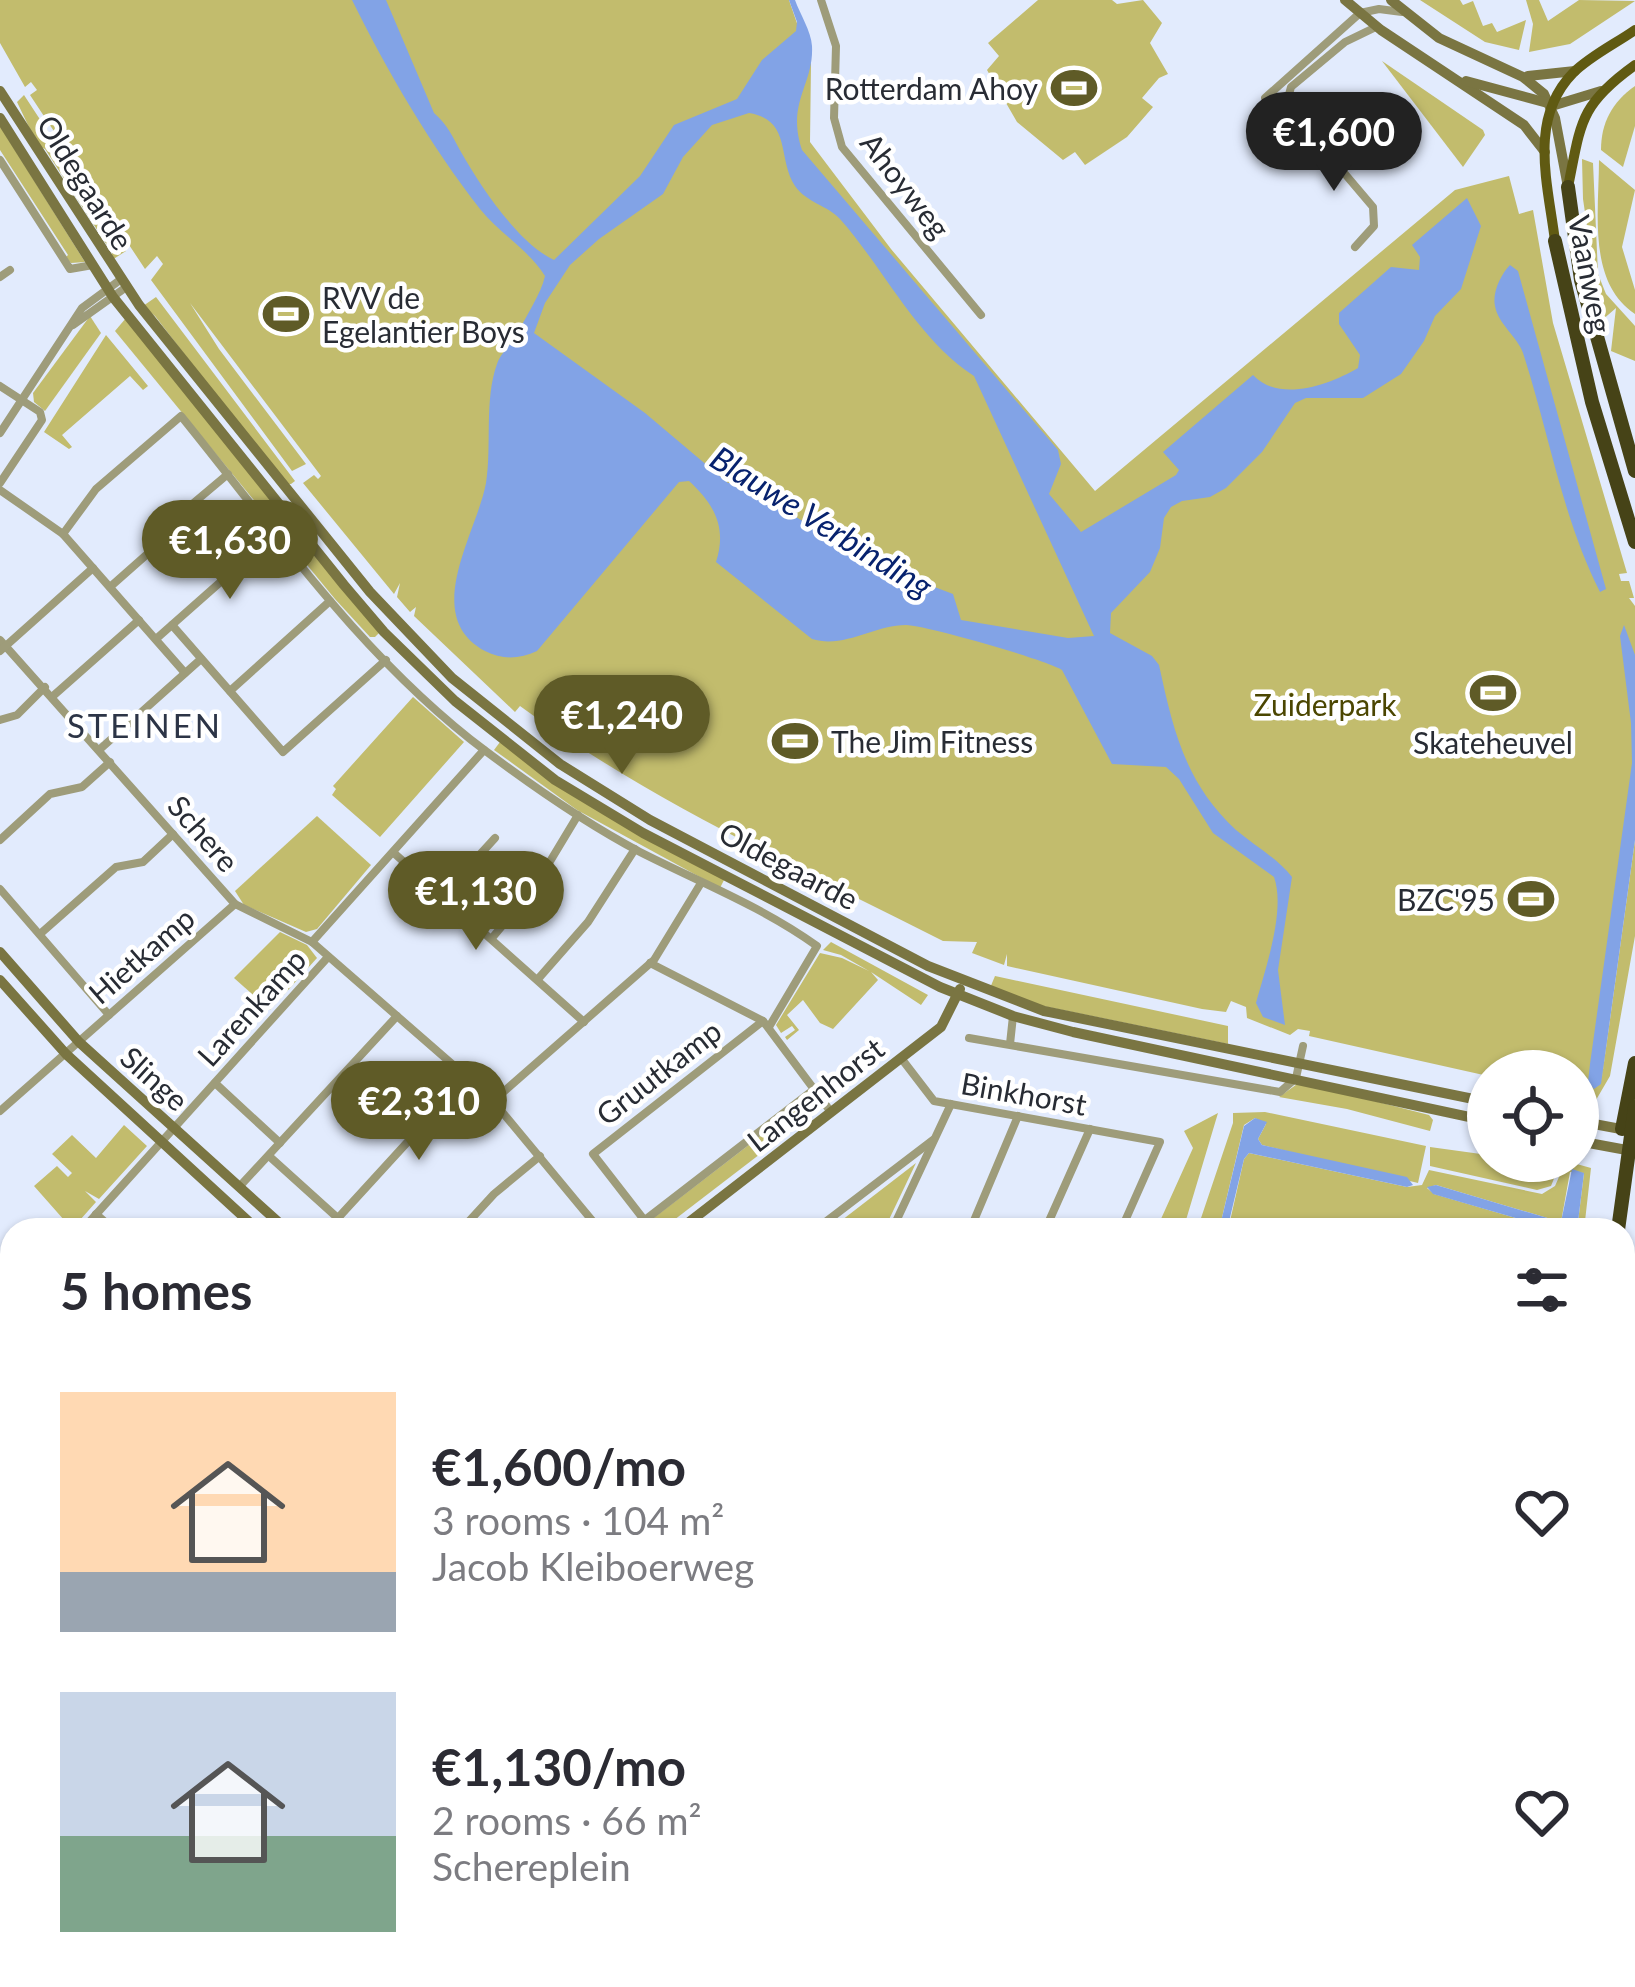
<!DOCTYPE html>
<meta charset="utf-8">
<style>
:root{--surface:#fff;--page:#f2f2f3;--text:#2b2b33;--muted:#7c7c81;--accent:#5f5b27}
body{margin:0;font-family:Lato,sans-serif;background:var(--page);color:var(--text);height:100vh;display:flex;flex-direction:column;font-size:45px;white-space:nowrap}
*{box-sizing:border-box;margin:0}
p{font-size:39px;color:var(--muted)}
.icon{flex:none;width:66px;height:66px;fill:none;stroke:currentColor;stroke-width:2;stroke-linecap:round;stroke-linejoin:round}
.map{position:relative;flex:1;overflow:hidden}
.side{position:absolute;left:0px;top:1218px;width:1635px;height:771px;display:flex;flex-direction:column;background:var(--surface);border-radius:36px 36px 0 0;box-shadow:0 3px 9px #0004}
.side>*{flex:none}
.tools{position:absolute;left:1467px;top:1050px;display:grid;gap:24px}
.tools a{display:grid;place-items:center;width:132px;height:132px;border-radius:50%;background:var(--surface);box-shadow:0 3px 9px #0004;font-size:60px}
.price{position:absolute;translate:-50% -102px;padding:0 27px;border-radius:42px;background:var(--accent);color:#fff;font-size:39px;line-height:78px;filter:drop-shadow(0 3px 6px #0008)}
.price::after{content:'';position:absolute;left:50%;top:72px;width:36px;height:27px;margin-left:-18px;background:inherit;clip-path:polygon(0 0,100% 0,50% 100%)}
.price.active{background:#222;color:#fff}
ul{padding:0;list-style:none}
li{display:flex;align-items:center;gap:36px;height:300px;padding:0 60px}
li span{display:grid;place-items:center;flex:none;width:336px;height:240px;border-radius:0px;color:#555}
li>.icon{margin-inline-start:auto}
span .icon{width:144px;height:144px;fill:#fffc;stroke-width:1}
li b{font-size:51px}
h2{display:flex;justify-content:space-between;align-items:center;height:144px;padding:0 60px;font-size:51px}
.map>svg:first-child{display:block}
.green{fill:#c2bc6d}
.water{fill:#82a3e6;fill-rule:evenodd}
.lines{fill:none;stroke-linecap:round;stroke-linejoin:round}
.street{stroke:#9e9c7a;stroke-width:8}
.secondary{stroke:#7a7542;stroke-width:10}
.primary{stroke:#605a12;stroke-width:10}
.highway{stroke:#464317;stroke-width:14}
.tram{stroke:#838a97;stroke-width:3}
.labels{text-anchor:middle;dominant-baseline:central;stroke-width:9;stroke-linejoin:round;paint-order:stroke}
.poi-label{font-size:30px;fill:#282c34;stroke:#fff;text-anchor:end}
.street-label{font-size:30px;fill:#282c34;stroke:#fff}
.park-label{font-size:30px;fill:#4b4601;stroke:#fff}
.water-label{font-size:33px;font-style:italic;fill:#07226e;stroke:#fff}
.neighbourhood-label{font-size:33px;letter-spacing:3px;fill:#2c3446;stroke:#fff}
</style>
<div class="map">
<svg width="1635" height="1987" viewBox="0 0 1635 1987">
<rect width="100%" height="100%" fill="#e2ebfd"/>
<g class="green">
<path d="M0 0H789L811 64 810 142 891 249 1095 491 1455 190 1509 176 1519 214 1533 210 1553 323 1627 573 1619 574 1621 581H1629L1634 598H1629L1635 606V823L1601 1084 1635 840V936L1610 1076 1596 1100 1578 1096V1071H1488V1076L1309 1036 1310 1031 1298 1029 1290 1035 1247 1018 1246 1007 1231 1001 1226 1012 1202 1009 1007 966V954L1004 965 972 953 977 942 943 941C799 868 651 802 520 706L515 712 414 616 416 607 410 612 397 597 400 583 394 594 303 483 314 475 318 479 321 476 190 303 219 349 306 464 292 471 151 280 163 264 157 256 145 269 30 95 37 90 31 82 25 87 0 43Z"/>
<polygon points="1038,0 1112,0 1117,4 1143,0 1162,23 1150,43 1168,74 1159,78 1142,98 1153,107 1127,137 1085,165 1075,152 1063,160 1017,122 987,70 999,56 988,43"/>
<polygon points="1420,0 1460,0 1463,5 1473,1 1483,26 1492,23 1497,32 1526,20 1519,50 1485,42"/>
<polygon points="1526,0 1539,0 1548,21 1579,0 1635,1 1570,44 1529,52 1533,24"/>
<polygon points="1382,61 1483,130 1485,135 1463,167"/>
<path d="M1635 86V126L1623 167 1601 150C1601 123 1612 102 1635 86Z"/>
<polygon points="24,95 126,251 112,260 112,253 45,149 38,146 17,102"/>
<polygon points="0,126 85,262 71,263 66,257 68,255 0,150"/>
<polygon points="1582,159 1593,163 1598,274 1606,294 1635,326 1635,361 1611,351 1616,308 1601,321 1583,199"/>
<path d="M1599 160 1635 190 1622 247 1635 290V314C1587 282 1599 211 1599 160Z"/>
<polygon points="156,297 295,481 291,484 284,484 155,316 143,306"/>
<polygon points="90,316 101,333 45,411 34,402 33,393"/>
<polygon points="126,318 380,632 375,637 370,637 335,599 115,331"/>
<polygon points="106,335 148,386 143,390 130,376 62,435 72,447 69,449 44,432"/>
<polygon points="413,697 464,742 380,837 332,795 336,789 333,786"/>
<polygon points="500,742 725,878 720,888 577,810 494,750"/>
<polygon points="317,816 371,865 317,929 306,932 244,905 235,891"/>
<polygon points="280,932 307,945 317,958 270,1010 234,978"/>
<polygon points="831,942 928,995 921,1005 871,972 878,980 833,1029 820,1023 803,1000 787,1015 799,1030 787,1040 785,1037 795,1030 792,1026 781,1033 776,1025 820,953 842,958 869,971 841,955 823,950"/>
<polygon points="995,976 1228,1026 1228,1044 1043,1006 990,988"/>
<polygon points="1300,1082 1429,1115 1433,1120 1430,1131 1347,1109 1279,1097"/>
<polygon points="802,1104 811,1115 661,1230 638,1230"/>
<polygon points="1265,1112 1426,1146 1418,1183 1262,1145 1258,1139 1266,1124 1255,1118 1244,1125 1219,1230 1197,1230 1233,1123 1233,1113"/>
<polygon points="1218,1113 1183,1230 1156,1230 1193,1148 1184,1131"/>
<polygon points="124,1125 147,1146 99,1199 85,1191 96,1202 72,1229 34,1186 57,1166 68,1177 72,1173 52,1154 72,1135 96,1158"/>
<polygon points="1430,1147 1488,1155 1488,1161 1561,1161 1551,1186 1537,1190 1430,1166"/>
<polygon points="1249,1153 1407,1187 1422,1185 1429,1170 1542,1194 1555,1186 1566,1161 1591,1168 1584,1230 1577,1230 1584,1173 1570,1172 1561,1222 1436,1185 1427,1188 1434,1194 1557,1230 1228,1230 1244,1159"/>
<polygon points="916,1163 884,1230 836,1230 833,1227"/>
<path d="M1635 1343C1635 1402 1628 1459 1625 1517 1619 1609 1625 1702 1629 1793H1623V1421Z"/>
<polygon points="1623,1849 1635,1849 1635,1987 1622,1987 1621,1977"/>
<polygon points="717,1977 1246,1977 1241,1987 709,1987"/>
<polygon points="1250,1977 1549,1977 1551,1987 1245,1987"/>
</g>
<g class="water">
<path d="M352 0H386L434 113C448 125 452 136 461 152 481 187 518 243 554 260L640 176 674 125 737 99 762 60 796 31 797 22 789 0H795C800 14 811 31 812 46 814 85 786 102 802 150L1058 450 1061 464 1049 494 1081 532 1176 475 1179 470 1163 452 1253 375C1279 403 1329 385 1358 368L1360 355 1339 324V313L1391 267 1419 270 1420 257 1412 245 1467 198 1481 226 1461 289 1435 316 1424 341 1401 374 1363 398H1306L1295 403 1262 452 1226 488 1210 497 1182 501 1171 507 1164 518 1160 548 1150 572 1111 613 1110 633 1152 656 1159 665C1173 729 1185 783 1236 830 1255 846 1277 858 1292 877L1278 970 1285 1025 1263 1017 1256 1003C1265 970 1286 910 1274 877L1213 833 1179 779 1166 767 1112 764 1062 670C1047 660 924 625 906 625 874 625 844 649 812 639L716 562C727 528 715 505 689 481L679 482 537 651C520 659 502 660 485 651 420 616 477 533 486 483 492 445 484 400 497 364 501 352 512 344 517 334 526 316 541 294 545 276 530 251 499 233 480 209 431 146 387 71 352 0ZM749 113C792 120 777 158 795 186 807 203 827 205 840 219 885 270 917 339 974 376L1094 636 1068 638 961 620 953 594 887 569 872 568 826 535 736 481 728 483 645 413 534 333 545 303 570 265 599 239 663 194 683 157 712 125Z"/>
<path d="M1510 265 1518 271 1606 589 1600 592C1562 517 1549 433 1523 353 1517 336 1498 324 1495 306 1492 293 1501 274 1510 265Z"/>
<polygon points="1624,625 1635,655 1635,840 1601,1084 1594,1089 1588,1082 1590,1064 1632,763 1631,723 1620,636"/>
<polygon points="1255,1118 1267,1122 1258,1139 1262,1145 1407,1177 1413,1185 1407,1187 1249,1153 1244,1159 1227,1230 1219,1230 1244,1126"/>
<polygon points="1572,1169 1584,1173 1577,1230 1557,1230 1433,1194 1427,1187 1436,1185 1561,1222"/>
</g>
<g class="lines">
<g class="street">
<polyline points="821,0 836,46 834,118 842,147 981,315"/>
<polyline points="1314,134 1288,98 1291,87 1345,42 1376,27"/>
<polyline points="0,160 70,269 93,265"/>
<polyline points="1355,247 1374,226 1373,207 1317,141 1288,112 1269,107 1265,98 1360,13 1379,9 1402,12"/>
<polyline points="0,277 10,270"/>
<polyline points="73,325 125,288"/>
<polyline points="0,386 40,412 42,420 0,483"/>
<polyline points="0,433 82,308 120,280"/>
<polyline points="0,490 63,534 185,673"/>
<path d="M63 534 96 489 181 416C275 532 366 662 487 752 535 788 587 824 640 852 699 882 763 907 817 946L769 1027"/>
<polyline points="110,587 179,526 190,506 228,474"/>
<polyline points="172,625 283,752 386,660"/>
<polyline points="156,639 276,533"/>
<polyline points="0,640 235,904 312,942 467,1077 493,1101 600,1230"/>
<polyline points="0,651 93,568"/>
<polyline points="230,691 330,601"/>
<polyline points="53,696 139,620"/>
<polyline points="0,720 17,715 45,687"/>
<polyline points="99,750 201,659"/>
<polyline points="0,840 50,794 82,787 110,762"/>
<polyline points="395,854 584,1022"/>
<polyline points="0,889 109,1015"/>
<polyline points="443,895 495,838"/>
<polyline points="40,934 116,867 143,862 173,834"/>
<polyline points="492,938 534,888 578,815"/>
<polyline points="312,942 484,750"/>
<polyline points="650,963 763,1021 831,1112"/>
<polyline points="538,979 588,922 635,849"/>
<polyline points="969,1038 1280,1092 1296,1078 1303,1046"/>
<polyline points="1010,1044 1013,1016"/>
<polyline points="901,1058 934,1101 1160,1142 1121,1230"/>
<polyline points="215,1083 280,1143"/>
<polyline points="493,1101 654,960 701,883"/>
<polyline points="0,1111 235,904"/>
<polyline points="269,1156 351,1230"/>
<polyline points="240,1186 397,1016"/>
<polyline points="96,1214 114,1230"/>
<polyline points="338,1218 467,1077"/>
<polyline points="645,1221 593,1154 763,1021"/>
<polyline points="82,1230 328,957"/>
<polyline points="461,1230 494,1194 540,1156"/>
<polyline points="632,1230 816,1088"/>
<polyline points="815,1230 933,1140"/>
<polyline points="892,1230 951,1104"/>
<polyline points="970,1230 1018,1116"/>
<polyline points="1045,1230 1090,1129"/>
<polyline points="0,1321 12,1308"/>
<polyline points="0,1358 12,1369"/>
<polyline points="0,1447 12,1434"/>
<polyline points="0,1563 12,1574"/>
<polyline points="1,1698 12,1686"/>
<polyline points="0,1732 12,1718"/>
<polyline points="0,1838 12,1846"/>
<polyline points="69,1977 78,1987"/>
<polyline points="307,1977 318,1984 327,1977"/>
<polyline points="426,1977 438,1987"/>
<polyline points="683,1977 695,1987"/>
<polyline points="269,1987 278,1977"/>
<polyline points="471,1987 480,1977"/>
<polyline points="596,1987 604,1977"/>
</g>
<g class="secondary">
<polyline points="1345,0 1381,30 1524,125 1545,152"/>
<polyline points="1391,0 1439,38 1523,77 1544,94 1555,118 1568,187"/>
<polyline points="1528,76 1575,71"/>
<polyline points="1466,81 1555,105 1601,91"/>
<polyline points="0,91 139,305 370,592 452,678 560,764 650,820 928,966 1044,1011 1488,1102"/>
<polyline points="0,118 113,297 344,585 384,632 455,701 555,780 643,833 940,987 1013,1016 1073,1032 1488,1121"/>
<polyline points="0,952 79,1042 287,1230"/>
<polyline points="0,980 66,1054 258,1230"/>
<polyline points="1578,1121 1626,1130"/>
<polyline points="1578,1141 1632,1151"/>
<polyline points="679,1230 941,1027 960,989"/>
<polyline points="1623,1811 1635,1812"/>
<polyline points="0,1823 12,1810"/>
<polyline points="1623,1833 1635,1835"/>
</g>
<g class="primary">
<path d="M1568 187C1581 123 1579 105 1635 65"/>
<path d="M1555 241C1548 184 1528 119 1573 73 1590 56 1615 44 1635 30"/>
</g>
<g class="highway">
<polyline points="1568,187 1581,280 1635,471"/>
<polyline points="1555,241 1592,402 1635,542"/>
<polyline points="1622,1129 1635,1063"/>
<polyline points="1618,1230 1635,1107"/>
<polyline points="1623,1352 1635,1266"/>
<polyline points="1597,1977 1598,1987"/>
<polyline points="1614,1977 1615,1987"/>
</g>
<g class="tram">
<polyline points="1623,1818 1635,1819"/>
<polyline points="12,1841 3,1883 12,1916"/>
<polyline points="61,1977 70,1987"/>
</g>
</g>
<defs>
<g id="stadium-bare" transform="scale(3.6)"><path d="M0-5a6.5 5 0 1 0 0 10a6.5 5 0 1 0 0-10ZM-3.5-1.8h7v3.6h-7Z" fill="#5f5b27" stroke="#fff" stroke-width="2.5" paint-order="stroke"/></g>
</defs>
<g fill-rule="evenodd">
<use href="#stadium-bare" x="1074" y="88"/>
<use href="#stadium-bare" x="286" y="314"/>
<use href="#stadium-bare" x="1493" y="693"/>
<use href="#stadium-bare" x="795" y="741"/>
<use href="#stadium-bare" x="1531" y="899"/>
</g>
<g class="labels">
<g class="poi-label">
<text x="1038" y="88">Rotterdam Ahoy</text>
<text x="322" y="297" text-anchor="start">RVV de<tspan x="322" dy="34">Egelantier Boys</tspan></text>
<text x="831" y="741" text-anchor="start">The Jim Fitness</text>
<text x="1493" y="742" text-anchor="middle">Skateheuvel</text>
<text x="1495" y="899">BZC'95</text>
</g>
<g class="street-label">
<text transform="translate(86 182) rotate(58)">Oldegaarde</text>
<text transform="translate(906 185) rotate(52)">Ahoyweg</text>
<text transform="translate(1591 274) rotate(79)">Vaanweg</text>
<text transform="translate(204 833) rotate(49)">Schere</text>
<text transform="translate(789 865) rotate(28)">Oldegaarde</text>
<text transform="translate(141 955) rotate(-41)">Hietkamp</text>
<text transform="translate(251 1007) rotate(-48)">Larenkamp</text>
<text transform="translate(658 1072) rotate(-38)">Gruutkamp</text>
<text transform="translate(155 1078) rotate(42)">Slinge</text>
<text transform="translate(1024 1093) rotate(10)">Binkhorst</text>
<text transform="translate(815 1094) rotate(-38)">Langenhorst</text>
</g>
<g class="park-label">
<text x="1325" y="704">Zuiderpark</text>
</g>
<g class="water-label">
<text transform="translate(822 521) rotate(32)">Blauwe Verbinding</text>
</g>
<g class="neighbourhood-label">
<text x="145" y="725">STEINEN</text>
</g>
</g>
</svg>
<div class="tools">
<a><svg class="icon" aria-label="locate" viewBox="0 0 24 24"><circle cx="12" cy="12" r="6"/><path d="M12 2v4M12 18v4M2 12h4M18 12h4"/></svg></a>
</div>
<b class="price active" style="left:1334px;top:194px">€1,600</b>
<b class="price" style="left:230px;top:602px">€1,630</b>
<b class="price" style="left:622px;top:777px">€1,240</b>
<b class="price" style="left:476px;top:953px">€1,130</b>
<b class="price" style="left:419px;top:1163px">€2,310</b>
<section class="side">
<h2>5 homes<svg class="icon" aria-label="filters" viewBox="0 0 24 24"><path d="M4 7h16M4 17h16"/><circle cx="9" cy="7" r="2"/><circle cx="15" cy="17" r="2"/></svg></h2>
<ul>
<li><span style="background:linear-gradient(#ffd9b3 75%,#9aa5b1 0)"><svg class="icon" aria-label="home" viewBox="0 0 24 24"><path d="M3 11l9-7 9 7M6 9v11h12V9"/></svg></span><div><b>€1,600/mo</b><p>3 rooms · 104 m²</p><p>Jacob Kleiboerweg</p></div><svg class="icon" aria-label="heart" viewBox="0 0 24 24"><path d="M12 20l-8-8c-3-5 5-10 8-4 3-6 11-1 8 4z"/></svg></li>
<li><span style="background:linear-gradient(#c9d6e8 60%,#7fa58c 0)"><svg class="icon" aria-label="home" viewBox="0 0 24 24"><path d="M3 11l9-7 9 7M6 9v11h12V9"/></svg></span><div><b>€1,130/mo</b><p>2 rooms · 66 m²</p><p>Schereplein</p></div><svg class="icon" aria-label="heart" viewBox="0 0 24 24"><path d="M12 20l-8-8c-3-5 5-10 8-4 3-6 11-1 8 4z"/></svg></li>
</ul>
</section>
</div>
